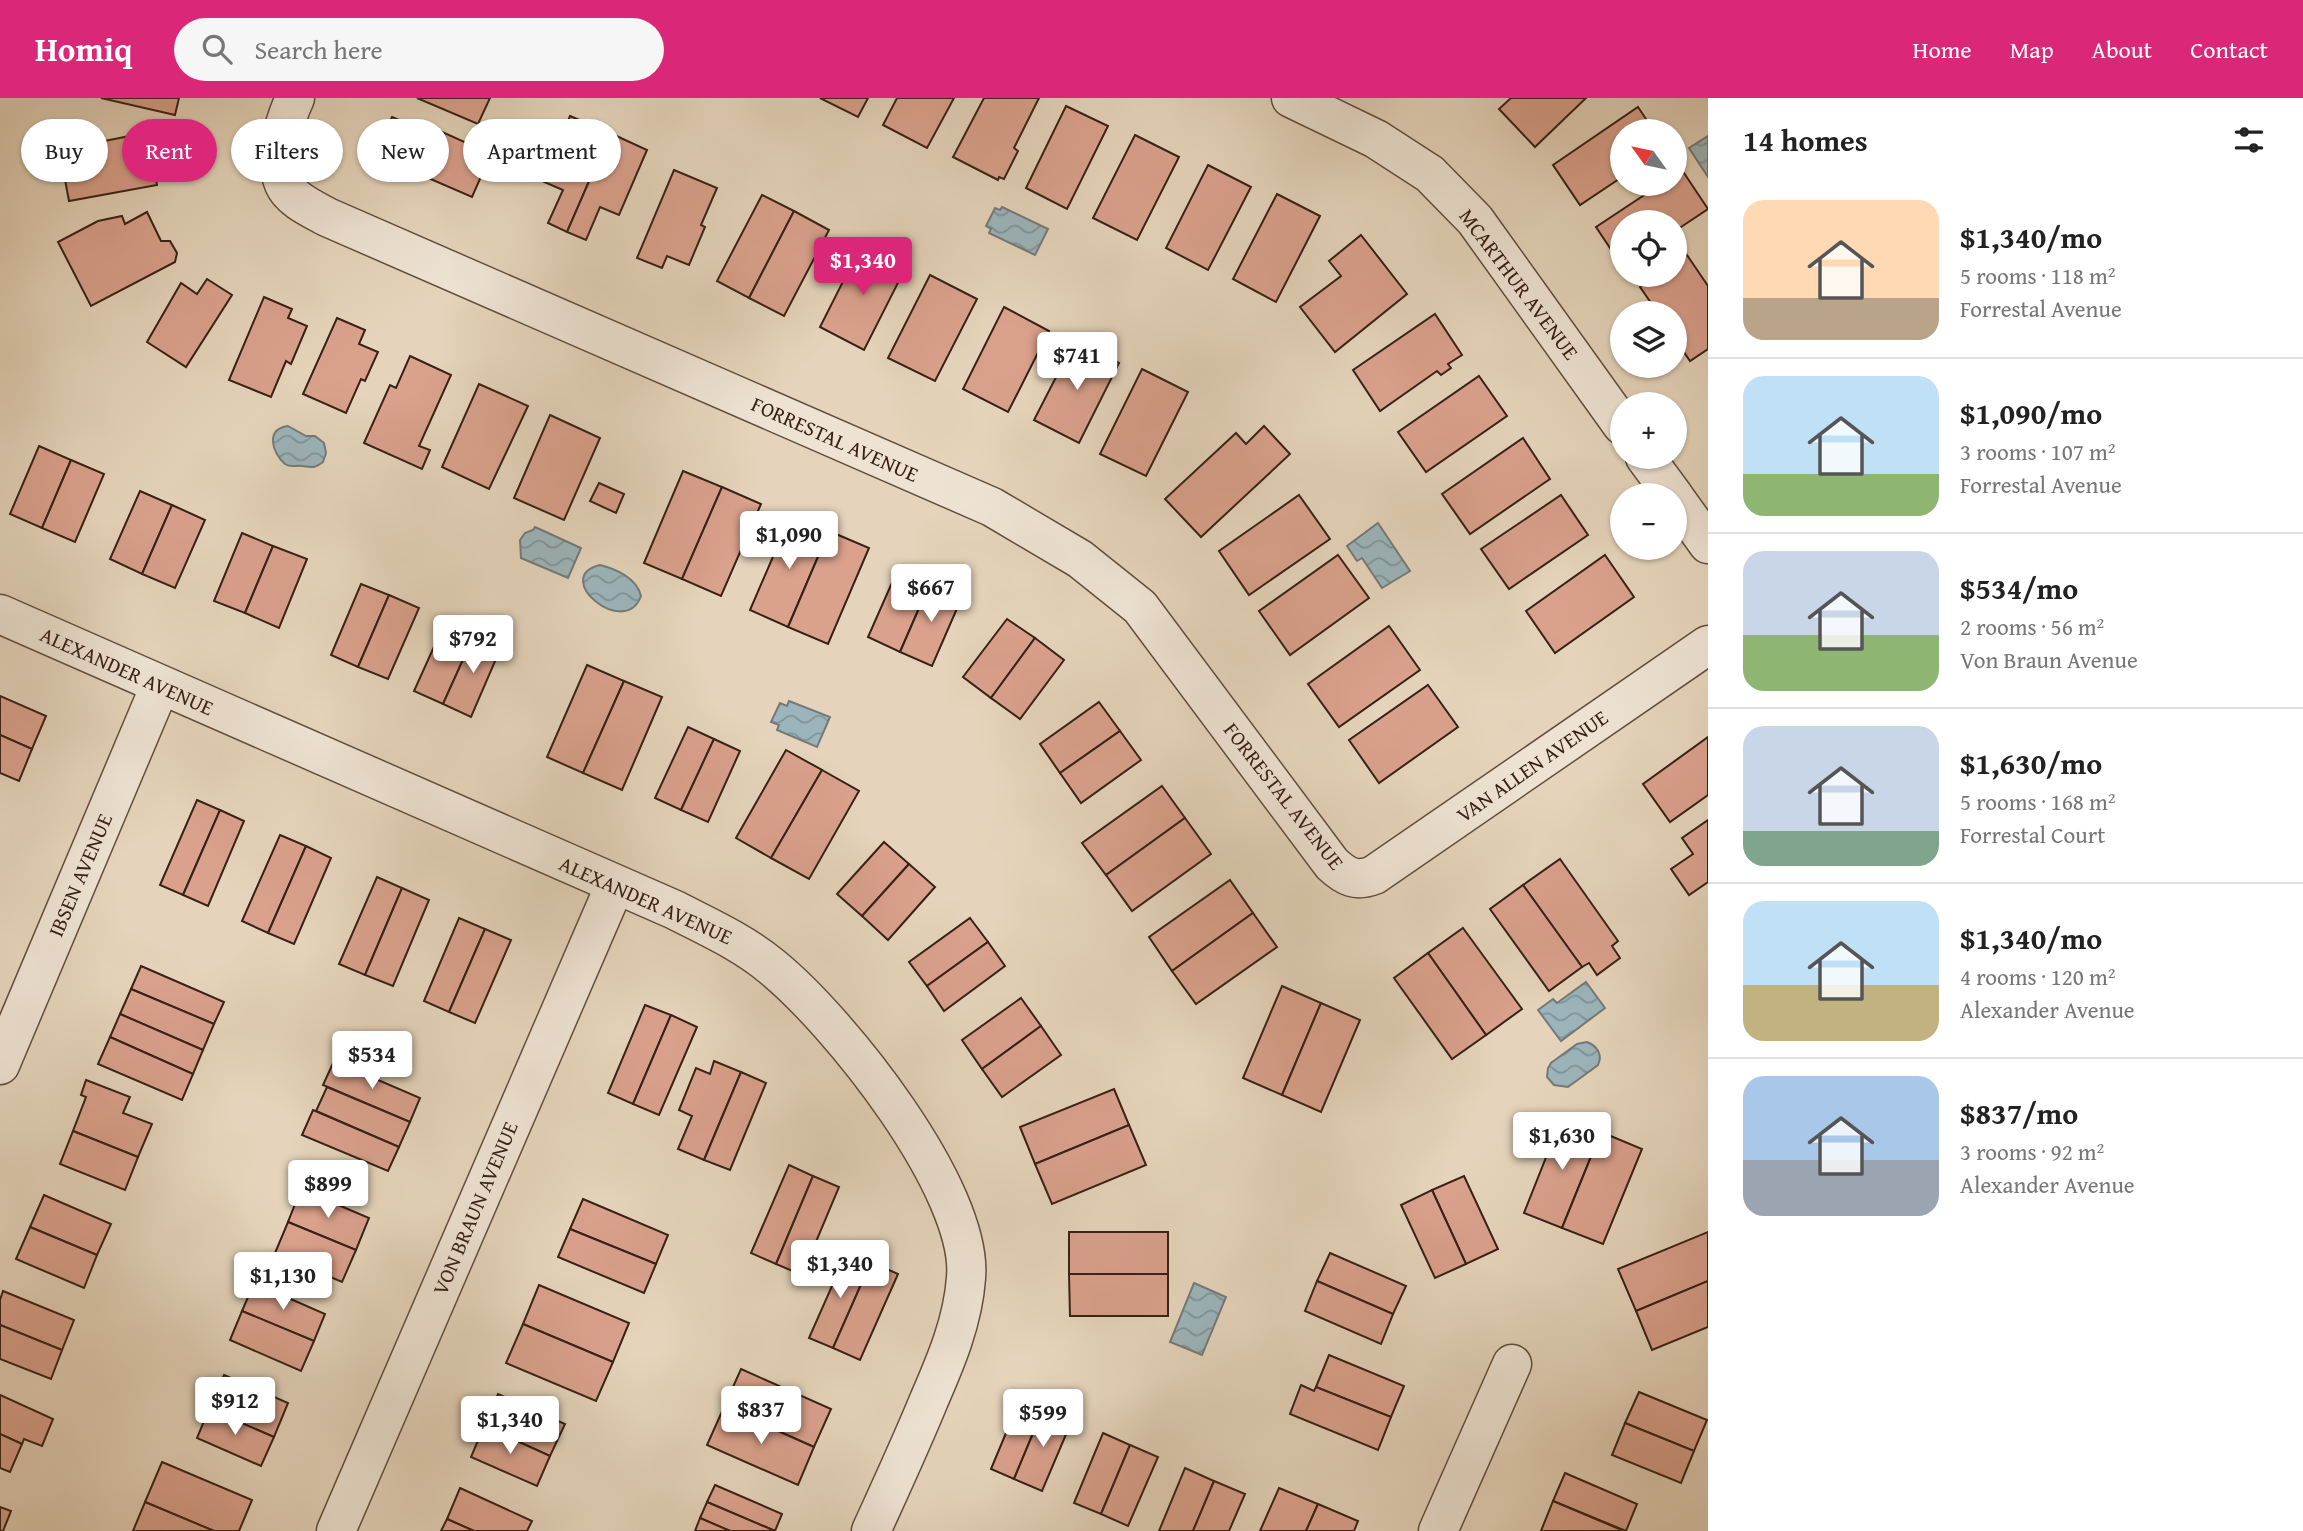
<!DOCTYPE html>
<meta charset="utf-8">
<style>
:root{--surface:#fff;--page:#f6f6f6;--text:#222;--muted:#767676;--line:#e0e0e0;--accent:#db2777}
body{margin:0;font-family:"Gentium Book Plus",serif;background:var(--page);color:var(--text);height:100vh;display:flex;flex-direction:column;font-size:26px;white-space:nowrap}
*{box-sizing:border-box;margin:0}
p{font-size:23px;color:var(--muted)}
.icon{flex:none;width:38px;height:38px;fill:none;stroke:currentColor;stroke-width:2;stroke-linecap:round;stroke-linejoin:round}
.map{position:relative;flex:1;overflow:hidden}
.panel{display:flex;flex-direction:column;background:var(--surface);width:595px}
.panel>*{flex:none}
.hud{position:absolute;left:21px;top:21px;width:665px;height:63px;display:flex;gap:14px}
.needle{width:46px;rotate:303deg}
.fabs{position:absolute;left:1610px;top:21px;display:grid;gap:14px}
.fabs a{display:grid;place-items:center;width:77px;height:77px;border-radius:50%;background:var(--surface);box-shadow:0 2px 5px #0004;font-size:35px}
.price{position:absolute;translate:-50% -60px;padding:0 16px;border-radius:7px;background:#fff;color:#222;font-size:23px;line-height:46px;filter:drop-shadow(0 2px 4px #0008)}
.price::after{content:'';position:absolute;left:50%;top:42px;width:21px;height:16px;margin-left:-10px;background:inherit;clip-path:polygon(0 0,100% 0,50% 100%)}
.price.selected{background:var(--accent);color:#fff}
ul{padding:0;list-style:none}
li{display:flex;align-items:center;gap:21px;height:175px;padding:0 35px}
li+li{border-top:2px solid var(--line)}
li span{display:grid;place-items:center;flex:none;width:196px;height:140px;border-radius:21px;color:#555}
li>.icon{margin-inline-start:auto}
span .icon{width:84px;height:84px;fill:#fffc;stroke-width:1}
li b{font-size:30px}
h2{display:flex;justify-content:space-between;align-items:center;height:84px;padding:0 35px;font-size:30px}
.tag{padding:0 24px;border-radius:32px;background:var(--surface);box-shadow:0 2px 5px #0004;font-size:24px;line-height:63px}
.tag.selected{background:var(--accent);color:#fff}
header{display:flex;align-items:center;gap:42px;box-sizing:border-box;height:98px;padding:0 35px;background:var(--accent);color:#fff}
header strong{font-size:33px}
nav{display:flex;gap:38px;margin-inline-start:auto;font-size:24px}
.search{width:490px;height:63px;background:var(--page);display:flex;align-items:center;gap:18px;box-sizing:border-box;padding:0 24px;border-radius:38px;color:var(--muted);font-size:26px}
main{display:flex;flex:1;min-height:0}
.map>svg:first-child{display:block}
.water{fill:url(#water-waves);stroke:#747a79;stroke-width:2}
.building{fill:#daa18d;stroke:#372115;stroke-width:2}
.lines{fill:none;stroke-linecap:round;stroke-linejoin:round}
.street-casing{stroke:#624e3e;stroke-width:41}
.street{stroke:#eee3d3;stroke-width:38}
.labels{text-anchor:middle;dominant-baseline:central;stroke-width:5;stroke-linejoin:round;paint-order:stroke}
.street-label{font-size:21px;fill:#372115;stroke:#eee3d3}
</style>
<header>
<strong>Homiq</strong>
<div class="search"><svg class="icon" aria-label="search" viewBox="0 0 24 24"><circle cx="10" cy="10" r="6"/><path d="M15 15l6 6"/></svg>Search here</div>
<nav><a>Home</a><a>Map</a><a>About</a><a>Contact</a></nav>
</header>
<main>
<div class="map">
<svg width="1708" height="1433" viewBox="0 0 1708 1433">
<defs>
<pattern id="water-waves" width="16" height="10" patternUnits="userSpaceOnUse" patternTransform="scale(1.75)"><rect width="16" height="10" fill="#9cb5bc"/><path d="M0 5q4-4 8 0t8 0" fill="none" stroke="#809398"/></pattern>
</defs>
<rect width="100%" height="100%" fill="#e5d4bb"/>
<filter id="stains"><feTurbulence type="fractalNoise" baseFrequency=".00286" numOctaves="4"/><feColorMatrix values="0 0 0 0 .2 0 0 0 0 .09 0 0 0 0 .02 0 0 0 .5 -.17"/></filter>
<radialGradient id="worn" r=".72"><stop offset=".6" stop-color="#630" stop-opacity="0"/><stop offset="1" stop-color="#630" stop-opacity=".3"/></radialGradient>
<g class="water">
<polygon points="1708,38 1708,79 1689,50"/>
<polygon points="1002,109 1048,131 1035,157 989,135 991,131 986,128 995,110 1000,112"/>
<path d="M288 328 306 338H315L324 345 326 355 323 364C314 371 312 369 302 368 296 367 291 370 285 366 272 355 265 331 288 328Z"/>
<polygon points="1378,425 1410,473 1382,490 1362,460 1357,463 1347,448"/>
<polygon points="535,429 581,450 568,480 521,460 520,442 525,435 533,432"/>
<path d="M600 467C616 471 637 480 641 498 625 542 550 479 600 467Z"/>
<polygon points="789,603 830,619 817,649 777,632 779,627 771,624 780,605 787,608"/>
<polygon points="1586,884 1605,910 1561,943 1538,912 1553,901 1557,905"/>
<path d="M1587 944C1597 948 1603 956 1598 967L1568 989 1554 987 1547 979 1548 970 1551 965 1577 946Z"/>
<polygon points="1194,1185 1226,1199 1202,1257 1170,1244"/>
</g>
<g class="building">
<polygon points="101,0 179,0 175,17"/>
<polygon points="417,0 490,0 478,26"/>
<polygon points="820,0 868,0 858,19"/>
<polygon points="897,0 954,0 927,50 883,27"/>
<polygon points="984,0 1039,0 1014,50 1018,53 1004,81 999,79 998,82 953,59"/>
<polygon points="1511,0 1586,0 1535,49 1499,11"/>
<polygon points="1066,8 1108,28 1067,111 1026,90"/>
<polygon points="1638,9 1654,33 1622,33 1622,79 1580,107 1553,67"/>
<polygon points="570,18 610,35 567,134 548,125 563,92 542,83"/>
<polygon points="392,19 435,38 438,32 491,56 472,99 375,57"/>
<polygon points="610,35 647,52 619,117 600,109 586,142 567,134"/>
<polygon points="140,36 144,59 151,57 157,87 69,103 58,44 88,39 90,51 101,49 99,44"/>
<polygon points="1135,37 1179,59 1137,142 1093,120"/>
<polygon points="1208,67 1251,89 1208,172 1166,150"/>
<polygon points="674,72 717,90 701,127 705,129 689,167 667,158 662,170 637,160"/>
<polygon points="1682,72 1708,111 1675,133 1675,124 1622,124 1622,168 1596,129 1661,86 1675,86 1675,76"/>
<polygon points="1277,96 1320,118 1276,204 1233,181"/>
<polygon points="762,97 794,113 749,200 717,183"/>
<polygon points="794,113 829,132 784,218 749,200"/>
<polygon points="147,114 161,143 170,143 177,155 175,164 91,208 58,144 98,123 122,118 125,126"/>
<polygon points="1361,137 1407,196 1335,254 1300,209 1341,178 1329,163"/>
<polygon points="862,146 906,169 864,252 820,229"/>
<polygon points="1687,157 1708,188 1708,251 1690,263 1675,241 1675,215 1658,215 1640,189 1657,177 1675,177 1675,165"/>
<polygon points="930,177 977,201 935,283 888,260"/>
<polygon points="207,181 232,197 186,269 147,244 181,185 197,196"/>
<polygon points="264,199 292,211 288,220 307,228 291,266 286,263 271,299 229,282"/>
<polygon points="1004,209 1049,233 1008,314 963,291"/>
<polygon points="1435,216 1462,257 1448,266 1451,270 1441,277 1437,273 1380,313 1353,272"/>
<polygon points="337,220 365,232 359,246 378,254 365,283 361,281 346,315 303,296"/>
<polygon points="1075,242 1119,265 1079,345 1034,322"/>
<polygon points="410,258 451,277 419,348 430,352 422,371 364,345 390,287 396,290"/>
<polygon points="1142,271 1188,294 1146,378 1100,356"/>
<polygon points="1479,278 1507,318 1426,374 1398,334"/>
<polygon points="479,286 528,308 489,391 442,369"/>
<polygon points="550,317 600,340 564,422 514,400"/>
<polygon points="1264,328 1290,356 1201,439 1165,401 1236,335 1246,346"/>
<polygon points="1523,340 1550,381 1470,436 1442,396"/>
<polygon points="39,348 71,362 42,430 10,416"/>
<polygon points="71,362 104,376 75,444 42,430"/>
<polygon points="683,373 722,389 682,481 644,465"/>
<polygon points="599,385 624,396 616,415 590,403"/>
<polygon points="722,389 761,406 721,498 682,481"/>
<polygon points="140,393 172,407 142,476 110,461"/>
<polygon points="1299,397 1330,441 1249,497 1219,453"/>
<polygon points="1561,397 1588,437 1509,491 1481,451"/>
<polygon points="172,407 205,422 175,490 142,476"/>
<polygon points="791,417 829,433 788,529 750,512"/>
<polygon points="829,433 869,450 828,546 788,529"/>
<polygon points="242,435 273,448 245,515 214,503"/>
<polygon points="273,448 307,461 279,530 245,515"/>
<polygon points="1338,457 1369,500 1290,557 1259,513"/>
<polygon points="1605,457 1634,499 1555,555 1526,513"/>
<polygon points="898,471 930,485 900,554 868,539"/>
<polygon points="930,485 962,499 932,568 900,554"/>
<polygon points="361,486 389,497 358,569 331,557"/>
<polygon points="389,497 419,510 388,581 358,569"/>
<polygon points="1007,521 1035,540 991,600 963,579"/>
<polygon points="446,522 475,535 443,606 414,593"/>
<polygon points="1389,528 1420,572 1339,629 1308,586"/>
<polygon points="475,535 502,547 471,619 443,606"/>
<polygon points="1035,540 1064,562 1020,621 991,600"/>
<polygon points="587,567 624,583 583,675 547,659"/>
<polygon points="624,583 662,599 622,692 583,675"/>
<polygon points="1428,587 1458,629 1379,685 1349,642"/>
<polygon points="0,598 46,618 32,651 0,637"/>
<polygon points="1099,604 1120,633 1060,675 1040,646"/>
<polygon points="688,629 714,641 681,712 655,700"/>
<polygon points="1120,633 1141,662 1081,705 1060,675"/>
<polygon points="0,637 32,651 19,683 0,675"/>
<polygon points="1708,639 1708,697 1670,724 1643,686"/>
<polygon points="714,641 740,653 708,724 681,712"/>
<polygon points="786,652 822,672 771,760 736,740"/>
<polygon points="822,672 859,693 809,781 771,760"/>
<polygon points="1162,688 1185,720 1106,777 1082,745"/>
<polygon points="197,702 220,712 183,797 160,787"/>
<polygon points="220,712 244,723 208,808 183,797"/>
<polygon points="1185,720 1211,756 1132,813 1106,777"/>
<polygon points="1708,722 1708,784 1689,797 1671,771 1693,756 1682,740"/>
<polygon points="280,737 306,748 268,835 242,823"/>
<polygon points="884,744 909,766 862,818 837,796"/>
<polygon points="306,748 331,760 294,846 268,835"/>
<polygon points="1560,761 1618,843 1612,848 1620,860 1597,877 1589,865 1582,869 1523,787"/>
<polygon points="909,766 935,789 888,842 862,818"/>
<polygon points="377,779 402,790 365,877 339,866"/>
<polygon points="1230,782 1253,815 1172,873 1149,839"/>
<polygon points="1523,787 1582,869 1549,893 1490,811"/>
<polygon points="402,790 429,802 393,888 365,877"/>
<polygon points="1253,815 1277,849 1196,906 1172,873"/>
<polygon points="459,820 485,831 449,914 424,903"/>
<polygon points="970,820 988,844 927,888 909,864"/>
<polygon points="1463,830 1522,911 1486,937 1428,855"/>
<polygon points="485,831 511,842 475,925 449,914"/>
<polygon points="988,844 1005,868 944,913 927,888"/>
<polygon points="1428,855 1486,937 1452,961 1394,880"/>
<polygon points="141,868 224,904 214,926 131,891"/>
<polygon points="1282,888 1321,905 1282,997 1243,980"/>
<polygon points="131,891 214,926 203,952 120,916"/>
<polygon points="1021,900 1041,928 982,971 962,942"/>
<polygon points="1321,905 1360,922 1321,1014 1282,997"/>
<polygon points="645,907 671,917 633,1006 608,995"/>
<polygon points="120,916 203,952 193,976 110,939"/>
<polygon points="671,917 697,929 659,1017 633,1006"/>
<polygon points="1041,928 1061,957 1002,999 982,971"/>
<polygon points="110,939 193,976 182,1002 98,966"/>
<polygon points="334,963 420,1000 410,1024 323,987"/>
<polygon points="714,963 741,974 704,1062 678,1051 692,1018 679,1012 696,970 710,976"/>
<polygon points="741,974 766,985 730,1072 704,1062"/>
<polygon points="86,982 130,999 123,1015 152,1026 138,1059 73,1033 86,999 81,997"/>
<polygon points="327,989 410,1024 399,1049 316,1013"/>
<polygon points="1114,991 1129,1027 1035,1066 1020,1029"/>
<polygon points="313,1012 399,1049 388,1073 302,1037"/>
<polygon points="1562,1019 1601,1034 1562,1130 1524,1115"/>
<polygon points="1129,1027 1146,1067 1052,1106 1035,1066"/>
<polygon points="73,1033 138,1059 125,1092 60,1066"/>
<polygon points="1601,1034 1642,1051 1603,1146 1562,1130"/>
<polygon points="789,1067 813,1078 776,1166 751,1155"/>
<polygon points="813,1078 839,1089 802,1177 776,1166"/>
<polygon points="1464,1078 1498,1151 1466,1166 1432,1092"/>
<polygon points="301,1091 369,1120 356,1152 288,1124"/>
<polygon points="1432,1092 1466,1166 1435,1180 1401,1107"/>
<polygon points="44,1097 111,1126 97,1157 30,1129"/>
<polygon points="583,1101 668,1137 656,1166 570,1131"/>
<polygon points="288,1124 356,1152 342,1184 275,1155"/>
<polygon points="30,1129 97,1157 84,1190 16,1161"/>
<polygon points="570,1131 656,1166 644,1195 558,1159"/>
<rect x="1069" y="1134" width="99" height="42"/>
<polygon points="1708,1134 1708,1183 1636,1213 1618,1171"/>
<polygon points="847,1154 871,1164 833,1250 809,1240"/>
<polygon points="1330,1155 1406,1188 1393,1216 1317,1183"/>
<polygon points="871,1164 898,1176 860,1262 833,1250"/>
<polygon points="1069,1176 1168,1176 1168,1218 1070,1218"/>
<polygon points="1317,1183 1393,1216 1381,1246 1305,1213"/>
<polygon points="1708,1183 1708,1229 1652,1252 1636,1213"/>
<polygon points="254,1185 325,1216 314,1243 242,1213"/>
<polygon points="539,1187 629,1225 613,1264 523,1226"/>
<polygon points="3,1193 74,1222 62,1252 0,1227 0,1202"/>
<polygon points="242,1213 314,1243 301,1273 230,1242"/>
<polygon points="523,1226 613,1264 596,1303 506,1265"/>
<polygon points="0,1227 62,1252 51,1281 0,1261"/>
<polygon points="1329,1257 1404,1288 1391,1319 1316,1289"/>
<polygon points="741,1271 831,1311 814,1349 724,1309"/>
<polygon points="224,1277 288,1305 274,1339 209,1311"/>
<polygon points="1301,1287 1314,1293 1316,1289 1391,1319 1378,1352 1290,1316"/>
<polygon points="1639,1294 1707,1322 1694,1353 1625,1325"/>
<polygon points="498,1296 565,1326 550,1358 484,1328"/>
<polygon points="0,1297 53,1321 42,1348 24,1341 22,1346 0,1336"/>
<polygon points="1021,1299 1044,1309 1014,1381 991,1371"/>
<polygon points="724,1309 814,1349 798,1387 707,1347"/>
<polygon points="1044,1309 1073,1320 1042,1393 1014,1381"/>
<polygon points="209,1311 274,1339 261,1368 197,1340"/>
<polygon points="1625,1325 1694,1353 1681,1385 1612,1357"/>
<polygon points="484,1328 550,1358 537,1388 471,1359"/>
<polygon points="1103,1335 1130,1347 1101,1416 1074,1405"/>
<polygon points="0,1336 22,1346 10,1374 0,1370"/>
<polygon points="1130,1347 1158,1359 1128,1428 1101,1416"/>
<polygon points="162,1364 252,1402 239,1433 214,1433 145,1404"/>
<polygon points="1185,1370 1214,1383 1193,1433 1159,1433"/>
<polygon points="1565,1375 1637,1406 1626,1433 1553,1403"/>
<polygon points="1214,1383 1245,1396 1229,1433 1193,1433"/>
<polygon points="715,1387 782,1416 775,1433 707,1404"/>
<polygon points="460,1390 532,1423 527,1433 474,1433 447,1421"/>
<polygon points="1279,1390 1318,1406 1306,1433 1260,1433"/>
<polygon points="1553,1403 1624,1433 1541,1433"/>
<polygon points="145,1404 214,1433 133,1433"/>
<polygon points="707,1404 775,1433 730,1433 700,1420"/>
<polygon points="1318,1406 1358,1423 1354,1433 1306,1433"/>
<polygon points="0,1409 11,1413 3,1433 0,1433"/>
<polygon points="700,1420 730,1433 695,1433"/>
<polygon points="447,1421 474,1433 441,1433"/>
</g>
<g class="lines">
<g class="street-casing">
<g id="street">
<path d="M295 0C284 24 273 60 284 86 291 102 313 111 327 119L992 409 1080 461 1140 509 1332 766C1346 779 1356 784 1374 777L1708 547"/>
<polyline points="1291,0 1376,41 1430,76 1475,122 1622,327"/>
<polyline points="1645,359 1673,397"/>
<polyline points="1675,400 1708,446"/>
<path d="M0 516 675 812C708 829 742 844 771 868 838 922 974 1092 966 1180 963 1223 946 1263 929 1302 911 1346 891 1389 871 1433"/>
<polyline points="0,967 160,588"/>
<polyline points="336,1433 615,787"/>
<polyline points="1438,1433 1512,1266"/>
</g>
</g>
<use href="#street" class="street"/>
</g>
<g class="labels">
<g class="street-label">
<text transform="translate(1519 186) rotate(53)">MCARTHUR AVENUE</text>
<text transform="translate(835 341) rotate(24)">FORRESTAL AVENUE</text>
<text transform="translate(127 573) rotate(24)">ALEXANDER AVENUE</text>
<text transform="translate(1532 668) rotate(-35)">VAN ALLEN AVENUE</text>
<text transform="translate(1284 698) rotate(52)">FORRESTAL AVENUE</text>
<text transform="translate(80 777) rotate(-67)">IBSEN AVENUE</text>
<text transform="translate(646 802) rotate(24)">ALEXANDER AVENUE</text>
<text transform="translate(475 1110) rotate(-67)">VON BRAUN AVENUE</text>
</g>
</g>
<rect width="100%" height="100%" filter="url(#stains)"/>
<rect width="100%" height="100%" fill="url(#worn)"/>
</svg>
<div class="fabs">
<a><svg class="needle" viewBox="-14 -14 28 28"><path d="M0-13l5 13h-10z" fill="#e53935"/><path d="M0 13l5-13h-10z" fill="#767676"/></svg></a>
<a><svg class="icon" aria-label="locate" viewBox="0 0 24 24"><circle cx="12" cy="12" r="6"/><path d="M12 2v4M12 18v4M2 12h4M18 12h4"/></svg></a>
<a><svg class="icon" aria-label="layers" viewBox="0 0 24 24"><path d="M12 4l9 5-9 5-9-5zM3 14l9 5 9-5"/></svg></a>
<a>+</a>
<a>−</a>
</div>
<b class="price selected" style="left:863px;top:199px">$1,340</b>
<b class="price" style="left:1077px;top:294px">$741</b>
<b class="price" style="left:789px;top:473px">$1,090</b>
<b class="price" style="left:931px;top:526px">$667</b>
<b class="price" style="left:473px;top:577px">$792</b>
<b class="price" style="left:372px;top:993px">$534</b>
<b class="price" style="left:1562px;top:1074px">$1,630</b>
<b class="price" style="left:328px;top:1122px">$899</b>
<b class="price" style="left:840px;top:1202px">$1,340</b>
<b class="price" style="left:283px;top:1214px">$1,130</b>
<b class="price" style="left:235px;top:1339px">$912</b>
<b class="price" style="left:761px;top:1348px">$837</b>
<b class="price" style="left:1043px;top:1351px">$599</b>
<b class="price" style="left:510px;top:1358px">$1,340</b>
<div class="hud">
<a class="tag">Buy</a>
<a class="tag selected">Rent</a>
<a class="tag">Filters</a>
<a class="tag">New</a>
<a class="tag">Apartment</a>
</div>
</div>
<section class="panel">
<h2>14 homes<svg class="icon" aria-label="filters" viewBox="0 0 24 24"><path d="M4 7h16M4 17h16"/><circle cx="9" cy="7" r="2"/><circle cx="15" cy="17" r="2"/></svg></h2>
<ul>
<li><span style="background:linear-gradient(#ffd9b3 70%,#b9a48a 0)"><svg class="icon" aria-label="home" viewBox="0 0 24 24"><path d="M3 11l9-7 9 7M6 9v11h12V9"/></svg></span><div><b>$1,340/mo</b><p>5 rooms · 118 m²</p><p>Forrestal Avenue</p></div></li>
<li><span style="background:linear-gradient(#bfe0f5 70%,#8fb573 0)"><svg class="icon" aria-label="home" viewBox="0 0 24 24"><path d="M3 11l9-7 9 7M6 9v11h12V9"/></svg></span><div><b>$1,090/mo</b><p>3 rooms · 107 m²</p><p>Forrestal Avenue</p></div></li>
<li><span style="background:linear-gradient(#c9d6e8 60%,#8fb573 0)"><svg class="icon" aria-label="home" viewBox="0 0 24 24"><path d="M3 11l9-7 9 7M6 9v11h12V9"/></svg></span><div><b>$534/mo</b><p>2 rooms · 56 m²</p><p>Von Braun Avenue</p></div></li>
<li><span style="background:linear-gradient(#c9d6e8 75%,#7fa58c 0)"><svg class="icon" aria-label="home" viewBox="0 0 24 24"><path d="M3 11l9-7 9 7M6 9v11h12V9"/></svg></span><div><b>$1,630/mo</b><p>5 rooms · 168 m²</p><p>Forrestal Court</p></div></li>
<li><span style="background:linear-gradient(#bfe0f5 60%,#c2b280 0)"><svg class="icon" aria-label="home" viewBox="0 0 24 24"><path d="M3 11l9-7 9 7M6 9v11h12V9"/></svg></span><div><b>$1,340/mo</b><p>4 rooms · 120 m²</p><p>Alexander Avenue</p></div></li>
<li><span style="background:linear-gradient(#a9c7e8 60%,#9aa5b1 0)"><svg class="icon" aria-label="home" viewBox="0 0 24 24"><path d="M3 11l9-7 9 7M6 9v11h12V9"/></svg></span><div><b>$837/mo</b><p>3 rooms · 92 m²</p><p>Alexander Avenue</p></div></li>
</ul>
</section>
</main>
